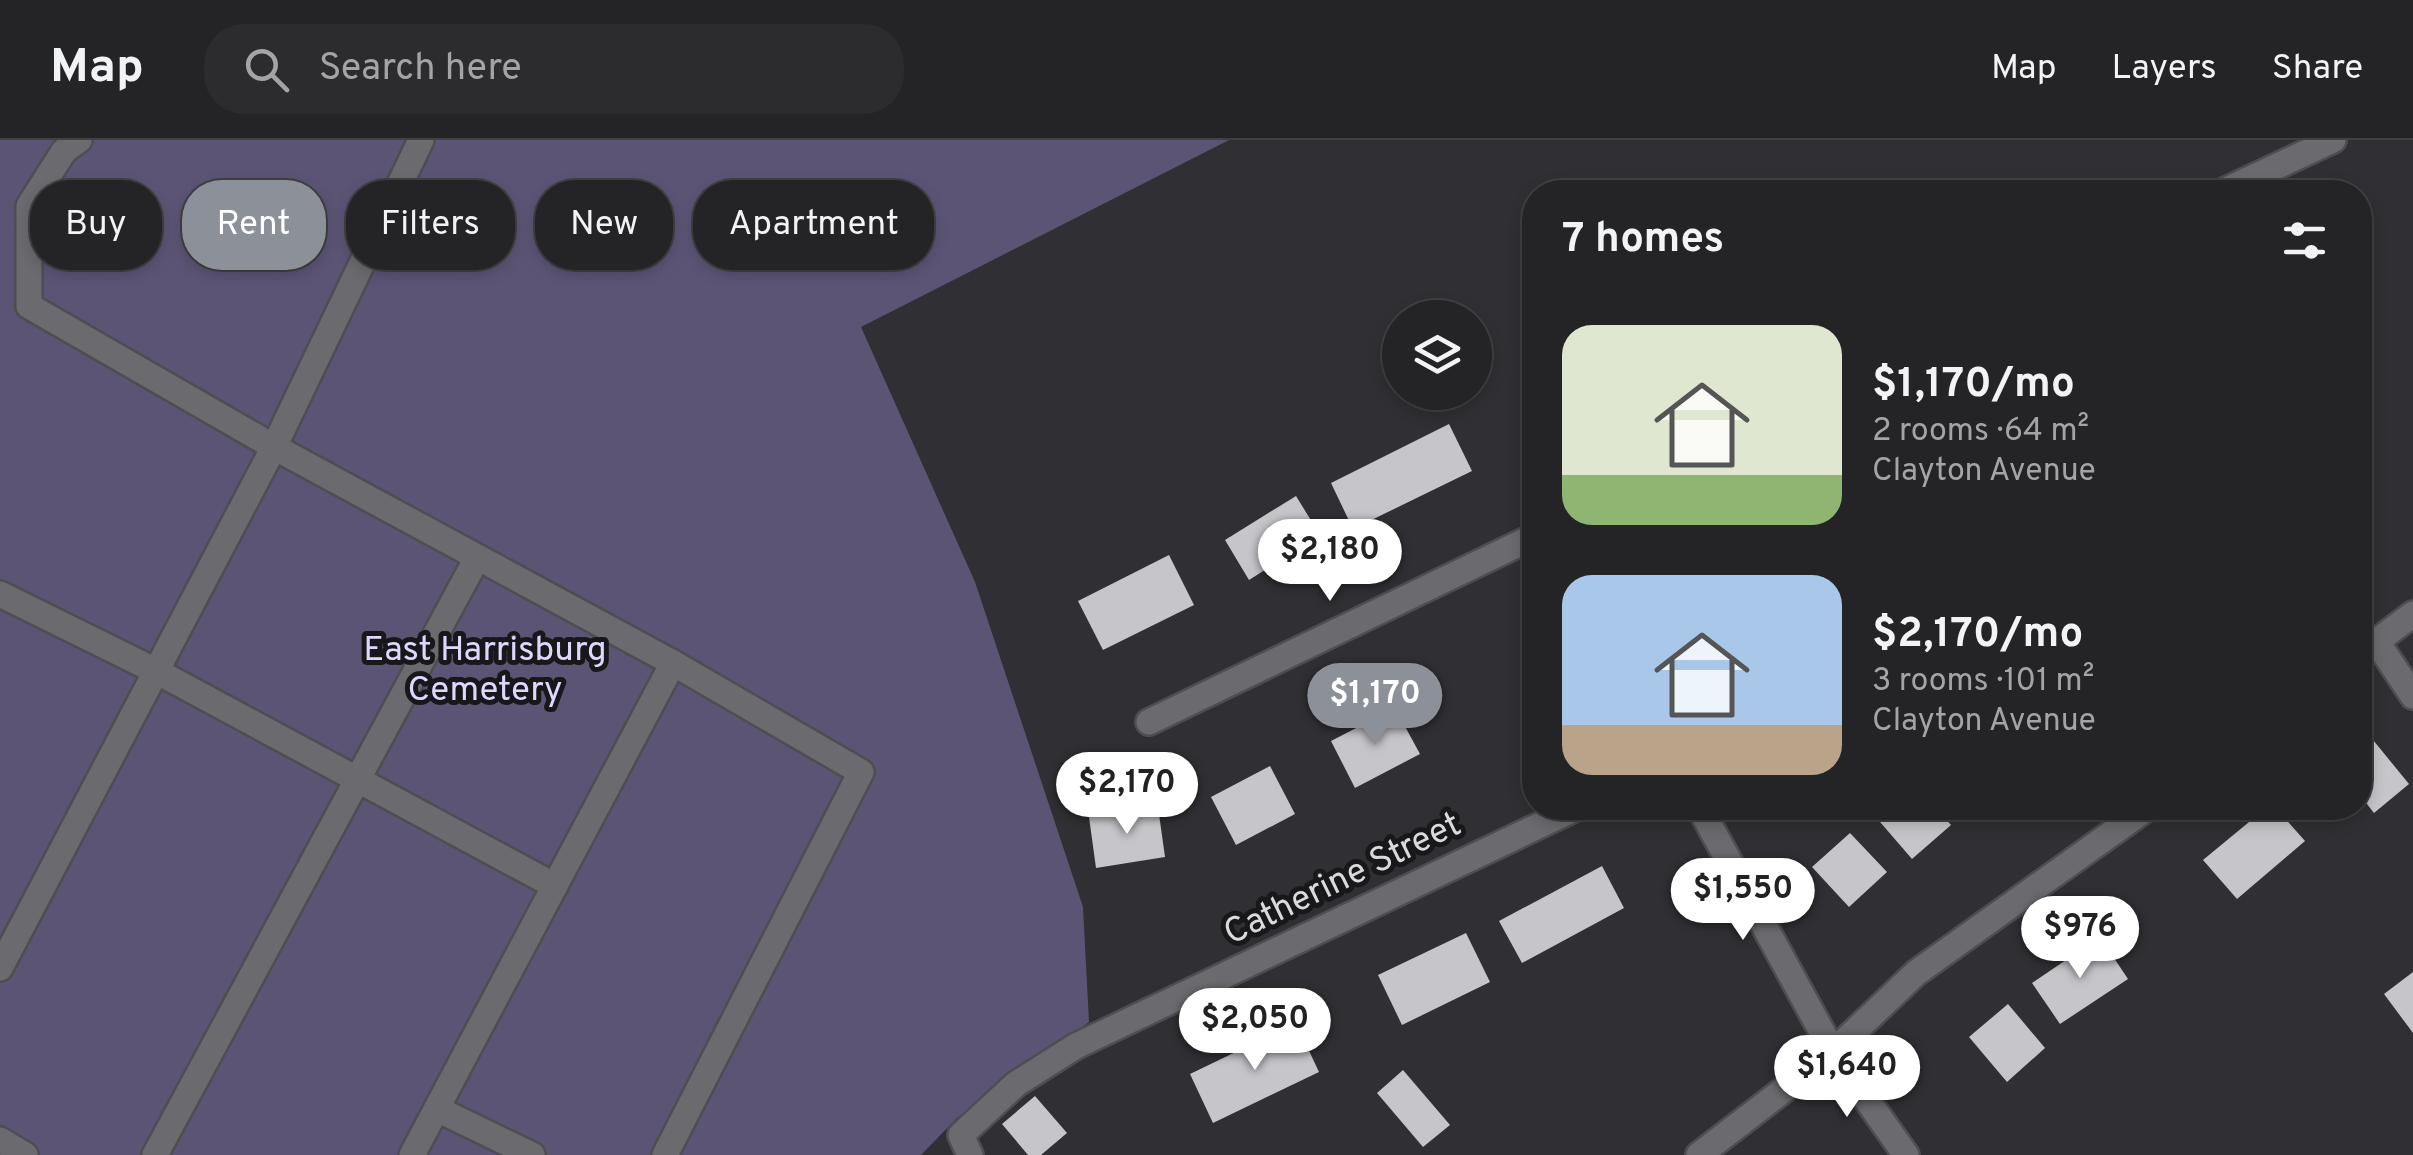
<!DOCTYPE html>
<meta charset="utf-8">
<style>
:root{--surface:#242326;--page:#2c2b2e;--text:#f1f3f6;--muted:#a3a4a7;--line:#414043;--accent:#8c9099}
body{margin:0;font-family:Overpass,sans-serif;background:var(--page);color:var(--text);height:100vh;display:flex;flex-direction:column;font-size:38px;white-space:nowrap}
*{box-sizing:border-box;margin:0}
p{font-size:32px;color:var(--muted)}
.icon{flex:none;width:55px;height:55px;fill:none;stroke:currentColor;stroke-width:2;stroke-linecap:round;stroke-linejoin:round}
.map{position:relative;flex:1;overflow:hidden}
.drawer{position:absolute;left:1522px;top:40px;width:850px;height:640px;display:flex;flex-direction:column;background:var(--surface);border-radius:40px;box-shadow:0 5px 15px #0003,0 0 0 2px var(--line)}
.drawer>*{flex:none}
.top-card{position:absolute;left:30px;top:40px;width:950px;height:90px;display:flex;gap:20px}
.buttons{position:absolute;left:1382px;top:160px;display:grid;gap:20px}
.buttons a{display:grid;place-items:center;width:110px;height:110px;border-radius:50%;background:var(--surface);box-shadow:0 5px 15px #0003,0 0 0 2px var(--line);font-size:50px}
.price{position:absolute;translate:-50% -85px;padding:0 22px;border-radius:35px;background:#fff;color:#222;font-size:32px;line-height:65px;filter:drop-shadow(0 2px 5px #0008)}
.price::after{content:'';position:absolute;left:50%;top:60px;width:30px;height:22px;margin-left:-15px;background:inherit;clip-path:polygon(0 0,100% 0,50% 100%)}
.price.current{background:var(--accent);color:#fff}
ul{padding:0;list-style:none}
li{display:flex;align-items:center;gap:30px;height:250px;padding:0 40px}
li span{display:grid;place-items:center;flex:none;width:280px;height:200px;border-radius:30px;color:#555}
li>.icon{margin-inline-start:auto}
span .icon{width:120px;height:120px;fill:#fffc;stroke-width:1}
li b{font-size:42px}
h2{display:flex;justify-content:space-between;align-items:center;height:120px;padding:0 40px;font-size:42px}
.chip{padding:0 35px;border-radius:40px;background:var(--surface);box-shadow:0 5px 15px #0003,0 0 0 2px var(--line);font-size:35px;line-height:90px}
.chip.current{background:var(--accent);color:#fff}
header{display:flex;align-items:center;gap:60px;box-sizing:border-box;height:140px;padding:0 50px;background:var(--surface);border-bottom:2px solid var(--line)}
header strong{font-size:48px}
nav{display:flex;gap:55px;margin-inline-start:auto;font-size:35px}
.search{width:700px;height:90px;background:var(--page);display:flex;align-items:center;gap:25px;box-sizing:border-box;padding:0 35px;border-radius:40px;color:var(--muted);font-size:38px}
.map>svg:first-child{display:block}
.green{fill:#5c5475}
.building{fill:#c6c5ca}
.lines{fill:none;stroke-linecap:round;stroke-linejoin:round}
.minor-casing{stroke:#4e4d51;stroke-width:30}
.minor{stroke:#6b6a6f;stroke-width:25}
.labels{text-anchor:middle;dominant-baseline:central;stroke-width:10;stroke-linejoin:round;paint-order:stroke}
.park-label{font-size:35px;fill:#e0d7fe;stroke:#181719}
.street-label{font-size:35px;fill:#dad9dc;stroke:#181719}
</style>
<header>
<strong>Map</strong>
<div class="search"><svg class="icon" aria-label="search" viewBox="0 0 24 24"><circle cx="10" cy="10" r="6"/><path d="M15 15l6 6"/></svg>Search here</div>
<nav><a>Map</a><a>Layers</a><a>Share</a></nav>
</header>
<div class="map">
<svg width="2413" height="1015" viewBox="0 0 2413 1015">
<rect width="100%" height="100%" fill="#302f33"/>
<polygon class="green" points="0,0 1229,0 861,187 975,442 1083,767 1089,882 957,978 921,1015 0,1015"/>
<g class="building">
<polygon points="1449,284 1472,331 1353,389 1331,343"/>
<polygon points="1296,356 1320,395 1249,440 1225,400"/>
<polygon points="1169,415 1194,465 1103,510 1078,461"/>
<polygon points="1395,568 1420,614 1355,648 1331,601"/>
<polygon points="2360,584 2409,644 2374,673 2360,655"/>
<polygon points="1270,626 1295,674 1236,705 1211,657"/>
<polygon points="1158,667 1165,717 1096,728 1089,677"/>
<polygon points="1883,668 1936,668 1951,685 1912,719 1874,675"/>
<polygon points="2266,668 2276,668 2305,701 2237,759 2203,720"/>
<polygon points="1850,693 1887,732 1849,767 1812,727"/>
<polygon points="1602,726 1624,768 1522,823 1499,781"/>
<polygon points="1466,793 1490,842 1402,885 1378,835"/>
<polygon points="2100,797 2128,839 2060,884 2032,843"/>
<polygon points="2413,832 2413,893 2384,854"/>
<polygon points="2008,864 2045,908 2007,942 1969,897"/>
<polygon points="1296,883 1319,932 1213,983 1190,934"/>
<polygon points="1403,930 1450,985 1423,1007 1377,953"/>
<polygon points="1035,956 1067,993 1041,1015 1028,1015 1002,984"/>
</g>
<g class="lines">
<g class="minor-casing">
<g id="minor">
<polyline points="79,0 64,11 29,66 29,166 274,307 673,523 861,632 665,1015"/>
<polyline points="2222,52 2333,0"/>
<polyline points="0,454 158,532 555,746"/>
<polyline points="2377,502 2413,556"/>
<polyline points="2360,514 2413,474"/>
<polyline points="1149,582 1535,396"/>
<polyline points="1700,668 1833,912 1906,1015"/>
<polyline points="0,828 274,307 421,0"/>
<polyline points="437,969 532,1015"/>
<polyline points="0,1000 25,1015"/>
<polyline points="155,1015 477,418"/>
<polyline points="412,1015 673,523"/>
<polyline points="970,1015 961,995 1016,944 1076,906 1576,668"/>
<polyline points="1699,1015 1833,912 1916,833 2147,668"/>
</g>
</g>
<use href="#minor" class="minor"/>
</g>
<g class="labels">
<g class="park-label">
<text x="485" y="511">East Harrisburg<tspan x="485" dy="40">Cemetery</tspan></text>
</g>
<g class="street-label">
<text transform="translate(1343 740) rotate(-26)">Catherine Street</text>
</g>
</g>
</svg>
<div class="buttons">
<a><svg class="icon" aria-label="layers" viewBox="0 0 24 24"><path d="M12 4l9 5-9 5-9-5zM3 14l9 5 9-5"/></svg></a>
</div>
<b class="price" style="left:1330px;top:464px">$2,180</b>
<b class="price current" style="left:1375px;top:608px">$1,170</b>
<b class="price" style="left:1127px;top:697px">$2,170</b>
<b class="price" style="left:1743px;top:803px">$1,550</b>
<b class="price" style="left:2080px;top:841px">$976</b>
<b class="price" style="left:1255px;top:933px">$2,050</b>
<b class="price" style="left:1847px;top:980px">$1,640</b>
<div class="top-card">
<a class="chip">Buy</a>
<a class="chip current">Rent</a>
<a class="chip">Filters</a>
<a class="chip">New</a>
<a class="chip">Apartment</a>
</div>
<section class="drawer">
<h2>7 homes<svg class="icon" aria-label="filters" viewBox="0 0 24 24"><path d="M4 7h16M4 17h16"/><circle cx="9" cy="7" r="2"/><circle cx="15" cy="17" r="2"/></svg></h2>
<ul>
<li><span style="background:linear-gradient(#dfe7d0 75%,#8fb573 0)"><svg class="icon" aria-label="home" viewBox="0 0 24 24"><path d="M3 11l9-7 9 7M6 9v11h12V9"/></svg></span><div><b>$1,170/mo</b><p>2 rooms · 64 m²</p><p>Clayton Avenue</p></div></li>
<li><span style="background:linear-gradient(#a9c7e8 75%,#b9a48a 0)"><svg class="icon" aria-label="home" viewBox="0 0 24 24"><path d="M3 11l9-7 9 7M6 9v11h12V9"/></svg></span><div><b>$2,170/mo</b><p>3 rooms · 101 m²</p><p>Clayton Avenue</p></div></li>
</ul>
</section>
</div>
